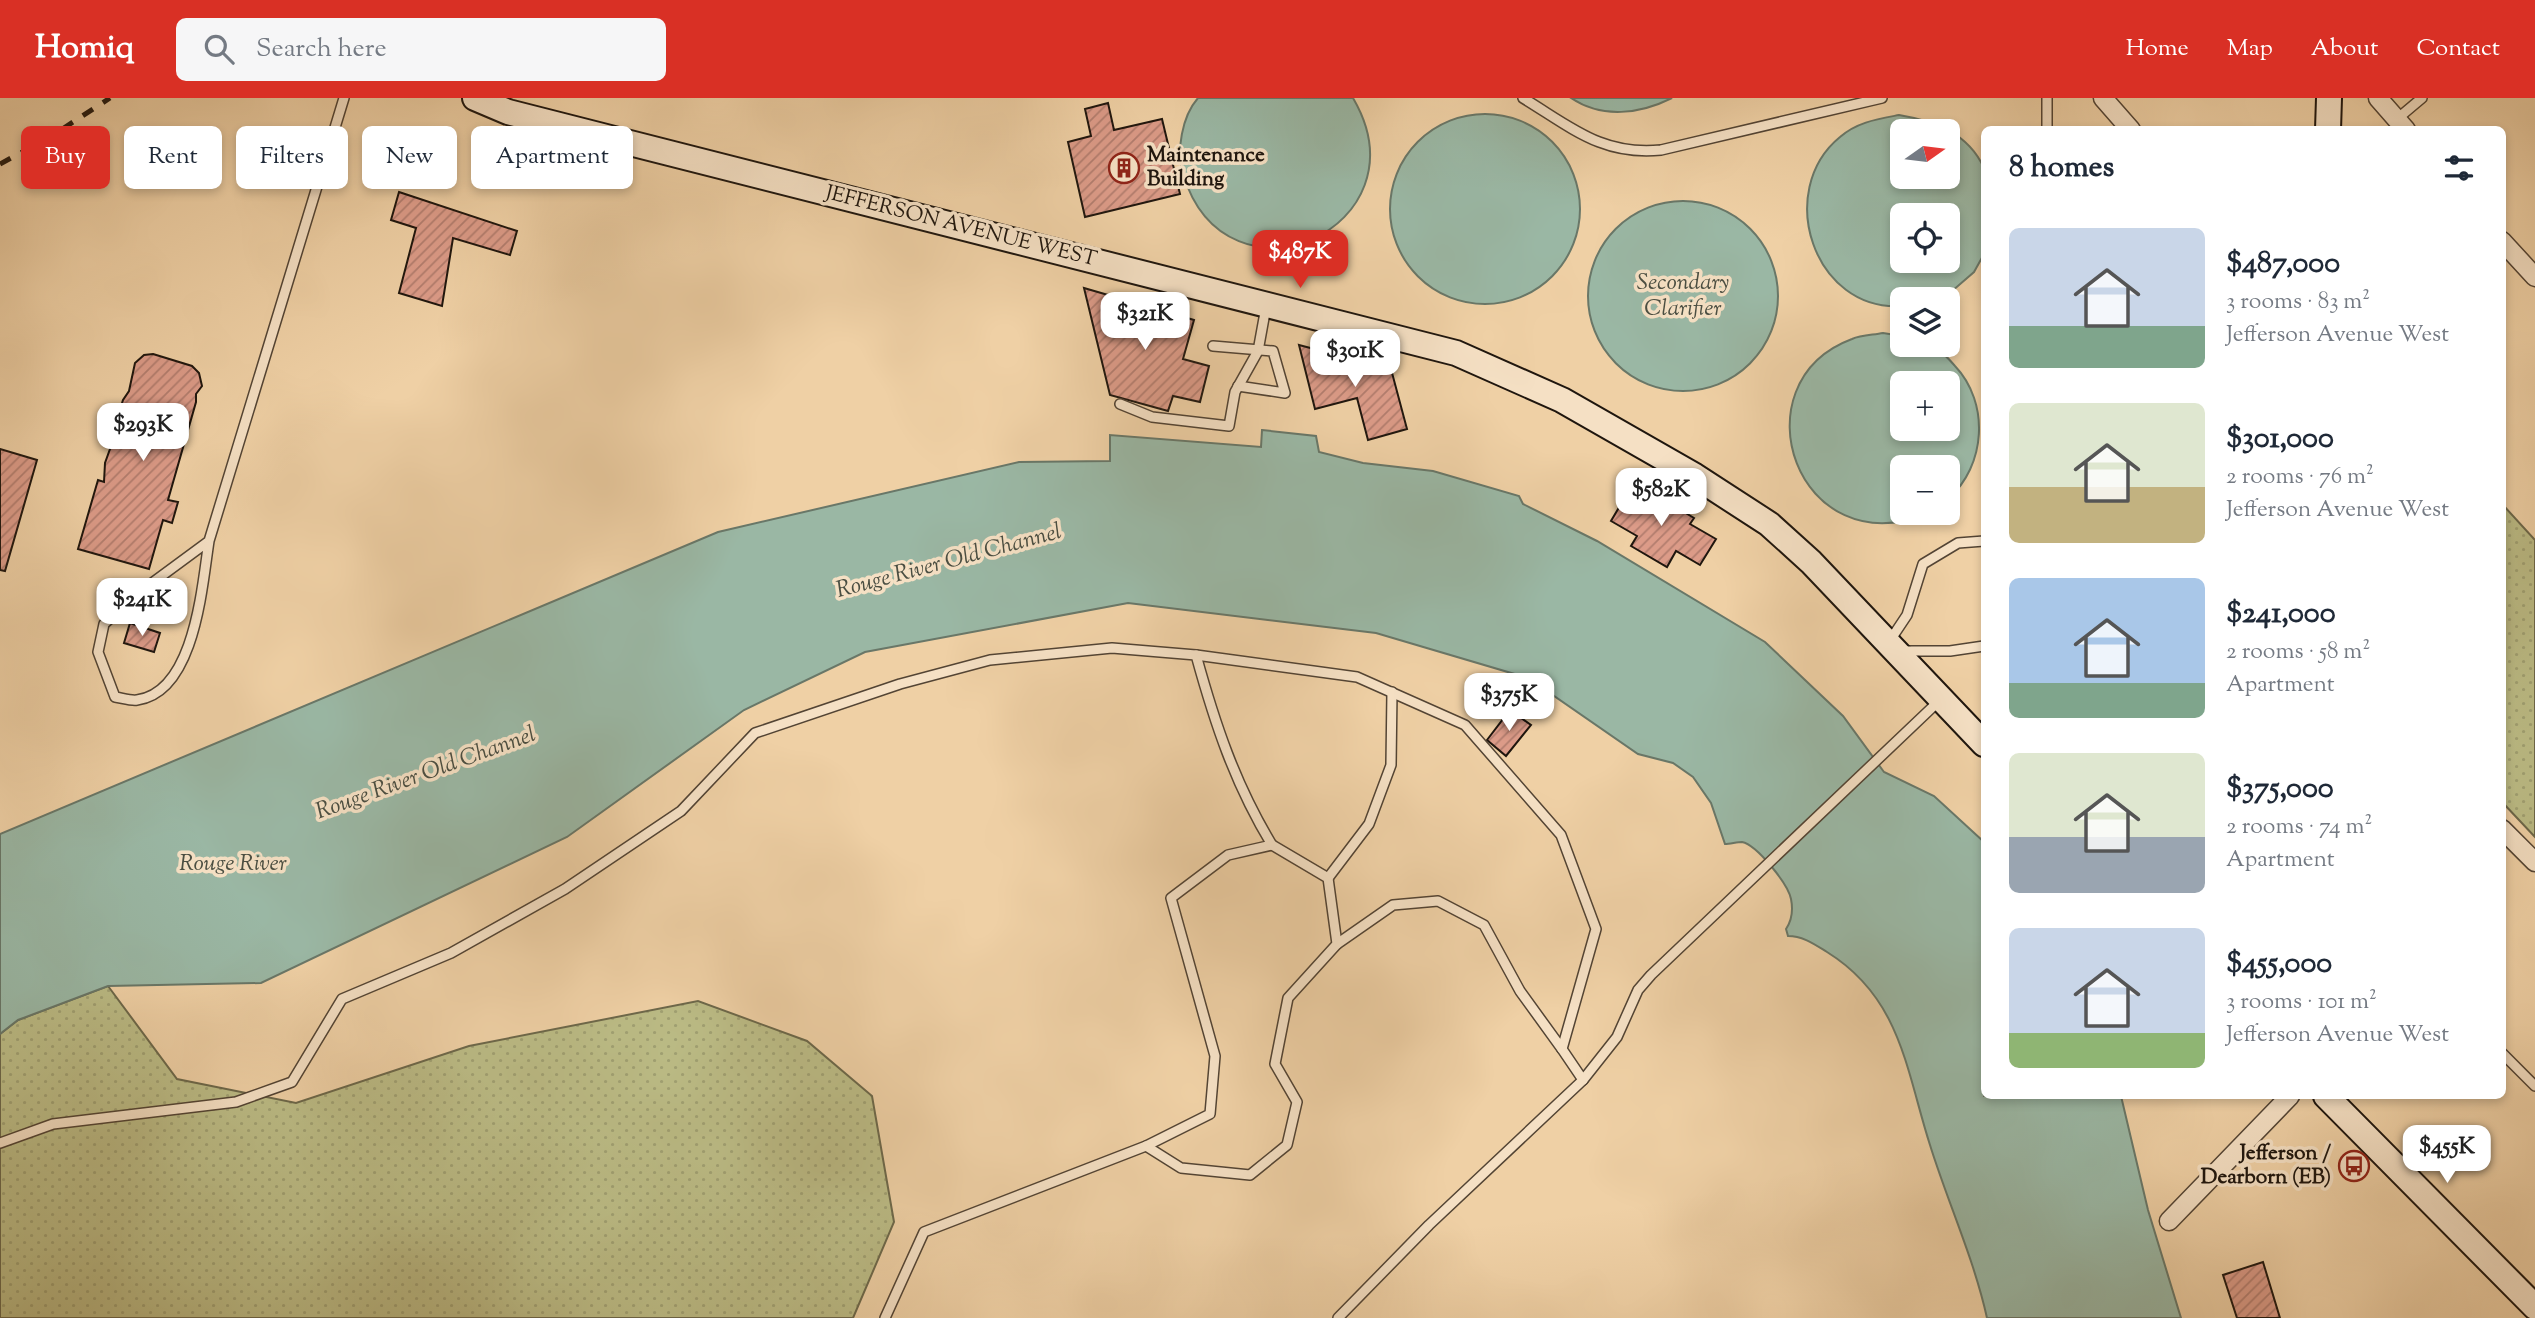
<!DOCTYPE html>
<meta charset="utf-8">
<style>
:root{--surface:#fff;--page:#f6f6f7;--text:#1f2937;--muted:#747a83;--accent:#d93025}
body{margin:0;font-family:"Sorts Mill Goudy",serif;background:var(--page);color:var(--text);height:100vh;display:flex;flex-direction:column;font-size:26px;white-space:nowrap}
*{box-sizing:border-box;margin:0}
p{font-size:23px;color:var(--muted)}
.icon{flex:none;width:38px;height:38px;fill:none;stroke:currentColor;stroke-width:2;stroke-linecap:round;stroke-linejoin:round}
.map{position:relative;flex:1;overflow:hidden}
.details{position:absolute;left:1981px;top:28px;width:525px;height:973px;display:flex;flex-direction:column;background:var(--surface);border-radius:10px;box-shadow:0 4px 10px #0003}
.details>*{flex:none}
.guide{position:absolute;left:21px;top:28px;width:665px;height:63px;display:flex;gap:14px}
.needle{width:46px;rotate:76deg}
.controls{position:absolute;left:1890px;top:21px;display:grid;gap:14px}
.controls a{display:grid;place-items:center;width:70px;height:70px;border-radius:10px;background:var(--surface);box-shadow:0 4px 10px #0003;font-size:35px}
.price{position:absolute;translate:-50% -60px;padding:0 16px;border-radius:14px;background:#fff;color:#222;font-size:23px;line-height:46px;filter:drop-shadow(0 2px 4px #0008)}
.price::after{content:'';position:absolute;left:50%;top:42px;width:21px;height:16px;margin-left:-10px;background:inherit;clip-path:polygon(0 0,100% 0,50% 100%)}
.price.selected{background:var(--accent);color:#fff}
ul{padding:0;list-style:none}
li{display:flex;align-items:center;gap:21px;height:175px;padding:0 28px}
li span{display:grid;place-items:center;flex:none;width:196px;height:140px;border-radius:10px;color:#555}
li>.icon{margin-inline-start:auto}
span .icon{width:84px;height:84px;fill:#fffc;stroke-width:1}
li b{font-size:30px}
h2{display:flex;justify-content:space-between;align-items:center;height:84px;padding:0 28px;font-size:30px}
.pill{padding:0 24px;border-radius:10px;background:var(--surface);box-shadow:0 4px 10px #0003;font-size:24px;line-height:63px}
.pill.selected{background:var(--accent);color:#fff}
header{display:flex;align-items:center;gap:42px;box-sizing:border-box;height:98px;padding:0 35px;background:var(--accent);color:#fff}
header strong{font-size:33px}
nav{display:flex;gap:38px;margin-inline-start:auto;font-size:24px}
.search{width:490px;height:63px;background:var(--page);display:flex;align-items:center;gap:18px;box-sizing:border-box;padding:0 24px;border-radius:10px;color:var(--muted);font-size:26px}
.map>svg:first-child{display:block}
.grass{fill:url(#grass-dots);stroke:#6d684a;stroke-width:2}
.water{fill:#9ab7a4;stroke:#697768;stroke-width:2;fill-rule:evenodd}
.building{fill:url(#building-hatch);stroke:#1f160e;stroke-width:2}
.lines{fill:none;stroke-linecap:round;stroke-linejoin:round}
.lane-casing{stroke:#534434;stroke-width:12}
.street-casing{stroke:#534434;stroke-width:21}
.secondary-casing{stroke:#1f160e;stroke-width:28}
.lane{stroke:#f5e0c4;stroke-width:9}
.street{stroke:#f5e0c4;stroke-width:18}
.secondary{stroke:#f5e0c4;stroke-width:24}
.rail{stroke:#1f160e;stroke-width:5;stroke-dasharray:12 12;stroke-linecap:butt}
.labels{text-anchor:middle;dominant-baseline:central;stroke-width:7;stroke-linejoin:round;paint-order:stroke}
.poi-label{font-size:21px;font-weight:bold;fill:#1f160e;stroke:#f5e0c4;text-anchor:start}
.street-label{font-size:21px;fill:#1f160e;stroke:#f5e0c4}
.water-label{font-size:23px;font-style:italic;fill:#4a4e42;stroke:#f5e0c4}
</style>
<header>
<strong>Homiq</strong>
<div class="search"><svg class="icon" aria-label="search" viewBox="0 0 24 24"><circle cx="10" cy="10" r="6"/><path d="M15 15l6 6"/></svg>Search here</div>
<nav><a>Home</a><a>Map</a><a>About</a><a>Contact</a></nav>
</header>
<div class="map">
<svg width="2535" height="1220" viewBox="0 0 2535 1220">
<defs>
<pattern id="grass-dots" width="8" height="8" patternUnits="userSpaceOnUse" patternTransform="scale(1.75)"><rect width="8" height="8" fill="#bbbb85"/><path d="M2 2h.1M6 6h.1" fill="none" stroke="#a0a072" stroke-width="1.8" stroke-linecap="round"/></pattern>
<pattern id="building-hatch" width="6" height="6" patternUnits="userSpaceOnUse" patternTransform="scale(1.75)"><rect width="6" height="6" fill="#dc9b88"/><path d="M-1 1l2-2M0 6l6-6M5 7l2-2" fill="none" stroke="#b27d6e"/></pattern>
</defs>
<rect width="100%" height="100%" fill="#efd0a5"/>
<filter id="stains"><feTurbulence type="fractalNoise" baseFrequency=".00286" numOctaves="4"/><feColorMatrix values="0 0 0 0 .2 0 0 0 0 .09 0 0 0 0 .02 0 0 0 .5 -.17"/></filter>
<radialGradient id="worn" r=".72"><stop offset=".6" stop-color="#630" stop-opacity="0"/><stop offset="1" stop-color="#630" stop-opacity=".3"/></radialGradient>
<g class="grass">
<polygon points="2503,407 2535,442 2535,739 2503,705"/>
<polygon points="108,888 177,981 296,1005 469,948 698,903 807,943 872,998 894,1124 853,1220 0,1220 0,936 18,922"/>
</g>
<g class="water">
<path d="M1198 0H1353C1429 130 1227 220 1183 76 1176 53 1182 18 1198 0Z"/>
<path d="M1571 0H1672C1640 16 1602 21 1571 0Z"/>
<circle cx="1485" cy="111" r="95"/>
<path d="M1899 17C1935 23 1968 35 1984 70V156L1974 174 1951 194 1934 201H1902V208C1814 214 1774 93 1840 39 1857 24 1878 21 1899 17ZM1948 33V79H1902V33ZM1948 117V163H1902V117Z"/>
<circle cx="1683" cy="198" r="95"/>
<path d="M1883 235 1902 238V247C1911 247 1922 245 1930 248 1940 251 1948 260 1955 268 1990 305 1986 368 1948 401V369H1902V415H1929C1797 470 1734 285 1852 241 1861 237 1873 237 1883 235ZM1948 285V331H1902V285Z"/>
<path d="M1262 332 1316 338 1319 354 1363 365 1433 373 1519 398 1523 406 1597 443 1765 544 1843 618 1884 674 1934 698 1984 744V998H2121L2148 1112 2181 1220H1987C1974 1161 1948 1105 1930 1047 1906 972 1901 900 1827 854 1814 846 1803 838 1788 838L1786 831C1792 822 1793 811 1791 801 1788 786 1757 747 1742 744 1737 744 1730 746 1725 746L1711 705 1693 679 1673 665 1638 656 1528 580 1376 535 1128 505 865 554 744 612 567 739 261 885 108 888 18 922 0 936V736L718 434 1019 364 1110 363V337L1261 349Z"/>
</g>
<g class="building">
<polygon points="1108,5 1114,32 1162,21 1180,96 1085,119 1068,44 1091,38 1085,11"/>
<polygon points="399,94 517,133 510,157 453,140 442,208 399,195 416,130 391,122"/>
<polygon points="1084,190 1194,222 1183,261 1209,268 1200,304 1173,298 1168,313 1110,297"/>
<polygon points="1299,247 1391,271 1407,331 1368,342 1357,300 1315,311"/>
<polygon points="153,256 192,268 199,275 202,288 196,296 196,304 168,402 178,404 172,425 163,422 149,471 78,451 98,382 104,384 105,365 119,326 118,318 123,302 129,293 135,265 144,257"/>
<polygon points="0,351 37,362 5,473 0,472"/>
<polygon points="1634,384 1694,420 1690,426 1716,441 1700,467 1676,453 1667,469 1631,448 1637,438 1611,423"/>
<polygon points="130,525 160,535 154,554 124,545"/>
<polygon points="1510,612 1531,627 1506,658 1487,642"/>
<polygon points="2263,1164 2280,1220 2237,1220 2223,1177"/>
</g>
<g class="lines">
<g class="lane-casing">
<g id="lane">
<path d="M1523 0C1571 29 1602 58 1661 52L1882 0"/>
<polyline points="2397,21 2422,0"/>
<polyline points="2047,32 2047,0"/>
<polyline points="1213,248 1273,253 1285,295 1238,288"/>
<polyline points="1120,306 1152,319 1229,328 1235,294 1258,253 1266,209"/>
<path d="M209 443 133 499 104 526 98 554 115 599C122 600 131 603 137 602 195 594 202 488 209 443L344 0"/>
<polyline points="1889,544 1907,517 1923,466 1958,445 1984,443"/>
<polyline points="1903,553 1950,553 1984,548"/>
<polyline points="1196,557 1357,579 1465,627 1561,737 1596,831 1562,951 1583,982"/>
<polyline points="1328,780 1369,726 1391,667 1392,594"/>
<polyline points="1337,846 1393,807 1438,803 1484,827 1520,893 1562,951"/>
<polyline points="2502,955 2535,988"/>
<path d="M0 1045 53 1026 236 1004 292 984 342 901 451 855 565 791 681 713 755 635 900 586 990 562 1112 550 1196 557C1215 626 1235 686 1272 747L1228 757 1171 800 1215 958 1210 1016 1146 1048 924 1134 885 1220"/>
<polyline points="1146,1048 1181,1070 1250,1077 1287,1047 1297,1004 1275,966 1288,900 1337,846 1328,780 1272,747"/>
<polyline points="1338,1220 1429,1127 1583,982 1617,939 1638,892 1651,877 1940,602"/>
</g>
</g>
<g class="street-casing">
<g id="street">
<polyline points="2103,0 2131,32"/>
<polyline points="2378,0 2406,32"/>
<polyline points="2502,143 2535,179"/>
<polyline points="2502,731 2535,764"/>
<polyline points="2169,1123 2290,998"/>
</g>
</g>
<g class="secondary-casing">
<g id="secondary">
<polyline points="475,0 508,14 1456,255 1562,302 1695,378 1769,426 1811,464 1984,646"/>
<polyline points="2328,32 2329,0"/>
<polyline points="2326,998 2535,1209"/>
</g>
</g>
<use href="#lane" class="lane"/>
<use href="#street" class="street"/>
<use href="#secondary" class="secondary"/>
<polyline class="rail" points="0,66 50,39 110,0"/>
</g>
<defs>
<g id="building-ring" transform="scale(1.575)"><circle r="9.5" fill="#f5e0c4" stroke="#8f2418" stroke-width="1.5"/><path d="M-4-6H4V6H1V3H-1V6H-4ZM-2.5-4.3h1.7v1.8h-1.7ZM.8-4.3h1.7v1.8H.8ZM-2.5-1h1.7V.8h-1.7ZM.8-1h1.7V.8H.8Z" fill="#8f2418"/></g>
<g id="bus-ring" transform="scale(1.575)"><circle r="9.5" fill="#f5e0c4" stroke="#8f2418" stroke-width="1.5"/><path d="M-5-6H5V4H4V6H2V4H-2V6H-4V4H-5ZM-3.5-4V0h7V-4ZM-3.5 1.2v1.5H-2V1.2ZM2 1.2v1.5H3.5V1.2Z" fill="#8f2418"/></g>
</defs>
<g fill-rule="evenodd">
<use href="#building-ring" x="1124" y="70"/>
<use href="#bus-ring" x="2354" y="1068"/>
</g>
<g class="labels">
<g class="poi-label">
<text x="1147" y="58">Maintenance<tspan x="1147" dy="24">Building</tspan></text>
<text x="2331" y="1056" text-anchor="end">Jefferson /<tspan x="2331" dy="24">Dearborn (EB)</tspan></text>
</g>
<g class="street-label">
<text transform="translate(961 129) rotate(14)">JEFFERSON AVENUE WEST</text>
</g>
<g class="water-label">
<text x="1683" y="185">Secondary<tspan x="1683" dy="26">Clarifier</tspan></text>
<text transform="translate(949 464) rotate(-15)">Rouge River Old Channel</text>
<text transform="translate(426 676) rotate(-20)">Rouge River Old Channel</text>
<text x="233" y="766">Rouge River</text>
</g>
</g>
<rect width="100%" height="100%" filter="url(#stains)"/>
<rect width="100%" height="100%" fill="url(#worn)"/>
</svg>
<div class="controls">
<a><svg class="needle" viewBox="-14 -14 28 28"><path d="M0-13l5 13h-10z" fill="#e53935"/><path d="M0 13l5-13h-10z" fill="#747a83"/></svg></a>
<a><svg class="icon" aria-label="locate" viewBox="0 0 24 24"><circle cx="12" cy="12" r="6"/><path d="M12 2v4M12 18v4M2 12h4M18 12h4"/></svg></a>
<a><svg class="icon" aria-label="layers" viewBox="0 0 24 24"><path d="M12 4l9 5-9 5-9-5zM3 14l9 5 9-5"/></svg></a>
<a>+</a>
<a>−</a>
</div>
<b class="price selected" style="left:1300px;top:192px">$487K</b>
<b class="price" style="left:1145px;top:254px">$321K</b>
<b class="price" style="left:1355px;top:291px">$301K</b>
<b class="price" style="left:143px;top:365px">$293K</b>
<b class="price" style="left:1661px;top:430px">$582K</b>
<b class="price" style="left:142px;top:540px">$241K</b>
<b class="price" style="left:1509px;top:635px">$375K</b>
<b class="price" style="left:2447px;top:1087px">$455K</b>
<div class="guide">
<a class="pill selected">Buy</a>
<a class="pill">Rent</a>
<a class="pill">Filters</a>
<a class="pill">New</a>
<a class="pill">Apartment</a>
</div>
<section class="details">
<h2>8 homes<svg class="icon" aria-label="filters" viewBox="0 0 24 24"><path d="M4 7h16M4 17h16"/><circle cx="9" cy="7" r="2"/><circle cx="15" cy="17" r="2"/></svg></h2>
<ul>
<li><span style="background:linear-gradient(#c9d6e8 70%,#7fa58c 0)"><svg class="icon" aria-label="home" viewBox="0 0 24 24"><path d="M3 11l9-7 9 7M6 9v11h12V9"/></svg></span><div><b>$487,000</b><p>3 rooms · 83 m²</p><p>Jefferson Avenue West</p></div></li>
<li><span style="background:linear-gradient(#dfe7d0 60%,#c2b280 0)"><svg class="icon" aria-label="home" viewBox="0 0 24 24"><path d="M3 11l9-7 9 7M6 9v11h12V9"/></svg></span><div><b>$301,000</b><p>2 rooms · 76 m²</p><p>Jefferson Avenue West</p></div></li>
<li><span style="background:linear-gradient(#a9c7e8 75%,#7fa58c 0)"><svg class="icon" aria-label="home" viewBox="0 0 24 24"><path d="M3 11l9-7 9 7M6 9v11h12V9"/></svg></span><div><b>$241,000</b><p>2 rooms · 58 m²</p><p>Apartment</p></div></li>
<li><span style="background:linear-gradient(#dfe7d0 60%,#9aa5b1 0)"><svg class="icon" aria-label="home" viewBox="0 0 24 24"><path d="M3 11l9-7 9 7M6 9v11h12V9"/></svg></span><div><b>$375,000</b><p>2 rooms · 74 m²</p><p>Apartment</p></div></li>
<li><span style="background:linear-gradient(#c9d6e8 75%,#8fb573 0)"><svg class="icon" aria-label="home" viewBox="0 0 24 24"><path d="M3 11l9-7 9 7M6 9v11h12V9"/></svg></span><div><b>$455,000</b><p>3 rooms · 101 m²</p><p>Jefferson Avenue West</p></div></li>
</ul>
</section>
</div>
